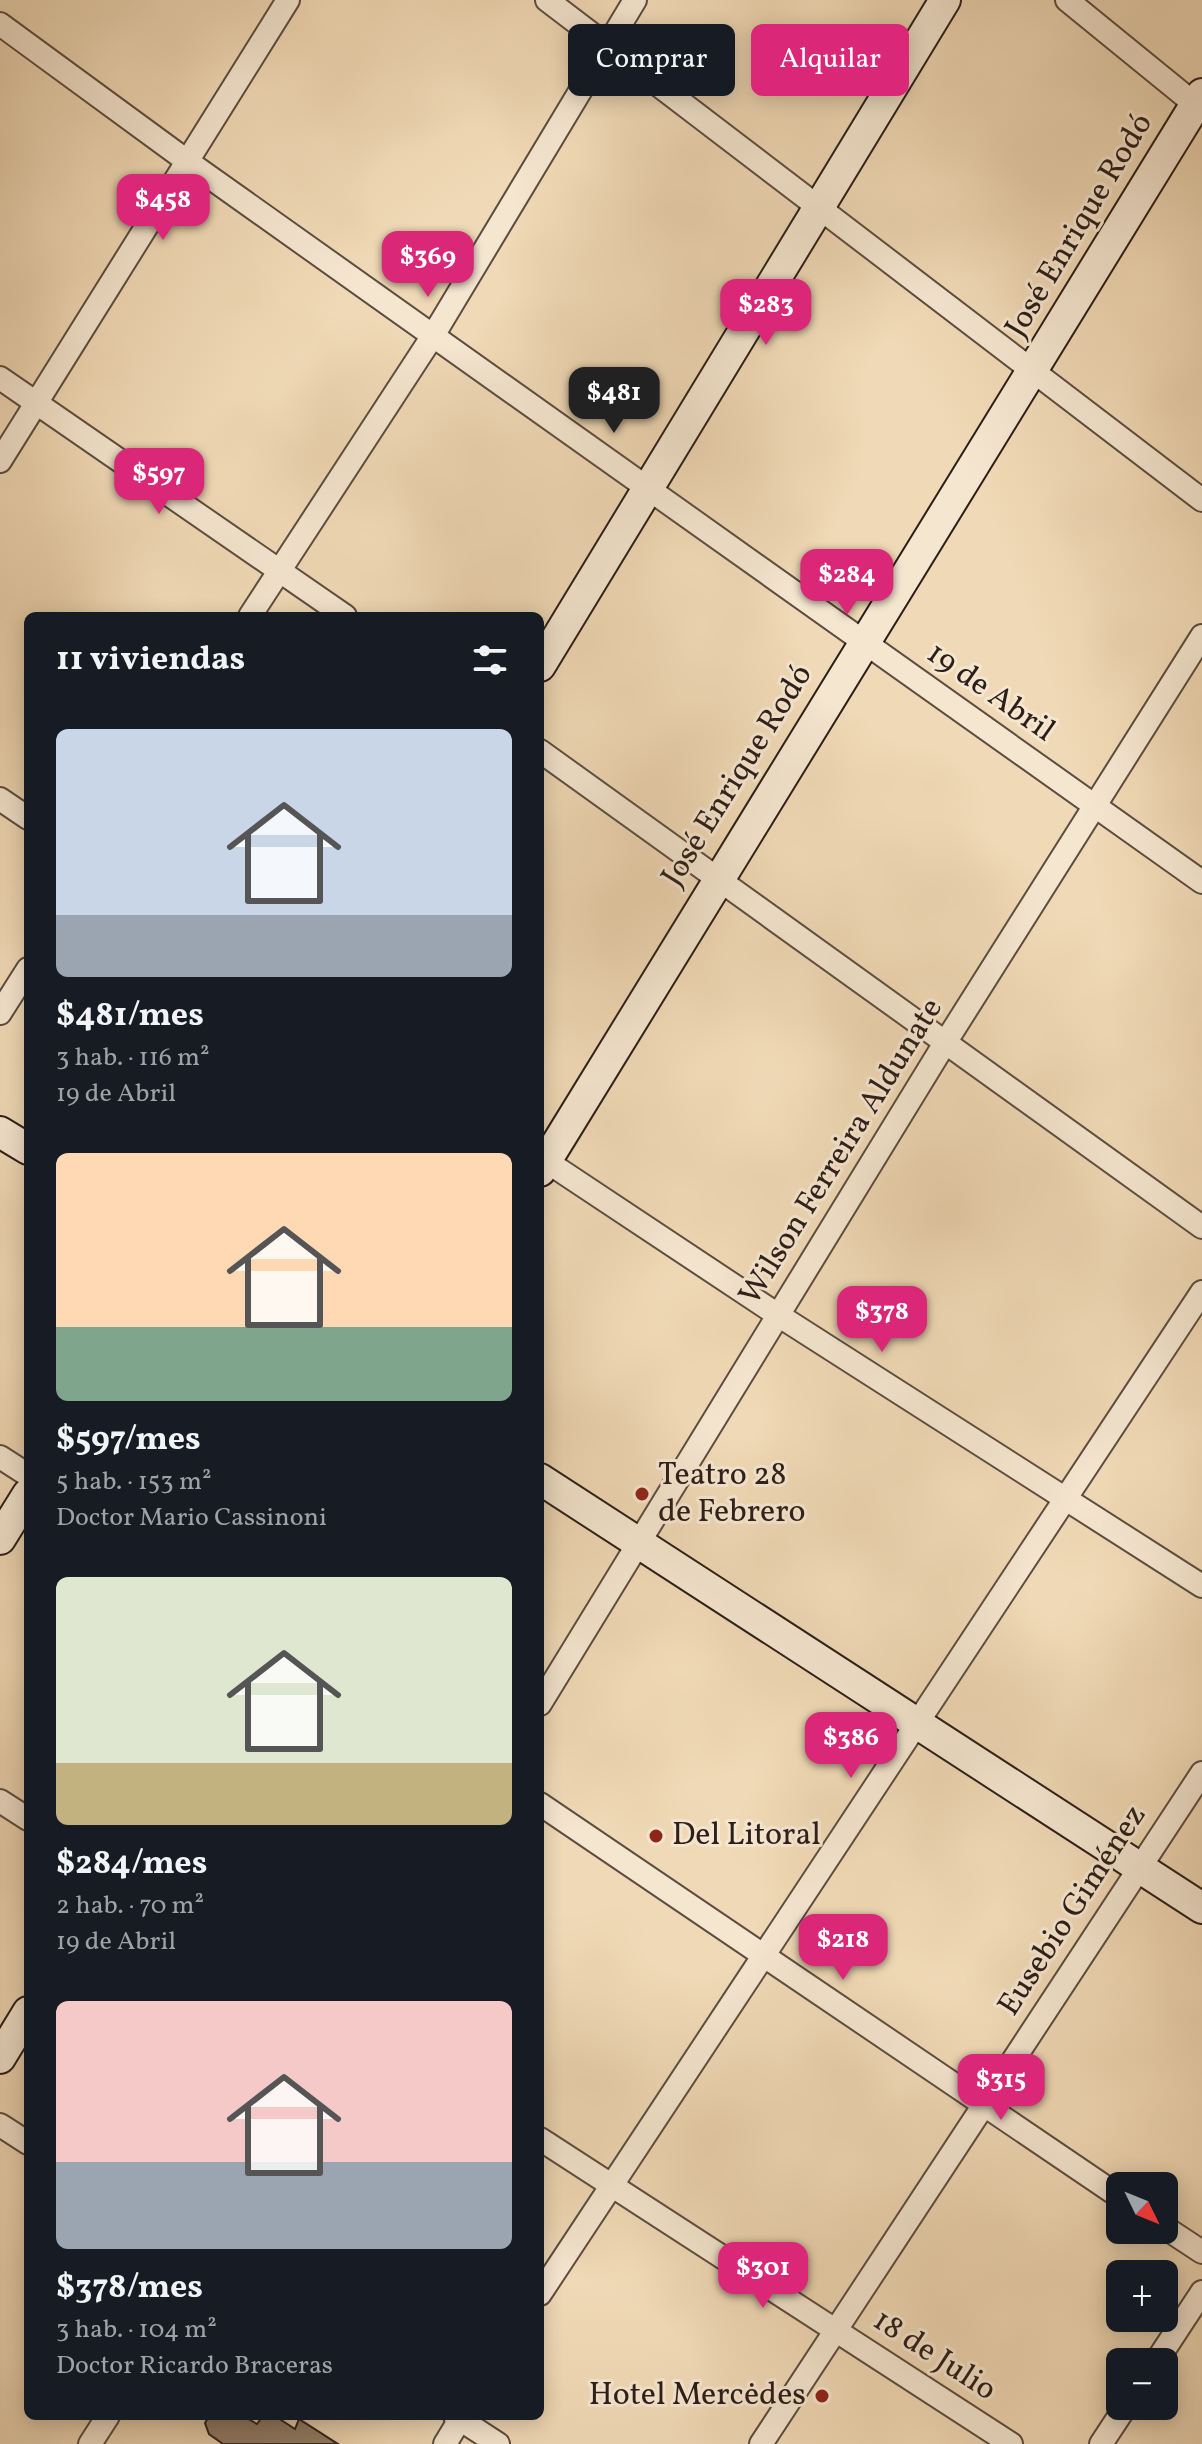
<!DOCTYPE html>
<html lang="es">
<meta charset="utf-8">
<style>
:root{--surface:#171b24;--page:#242831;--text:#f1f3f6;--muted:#9ea1a6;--accent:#db2777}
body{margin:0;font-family:Vollkorn,serif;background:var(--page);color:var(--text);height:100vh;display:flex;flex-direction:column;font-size:30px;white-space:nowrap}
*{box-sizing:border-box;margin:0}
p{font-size:26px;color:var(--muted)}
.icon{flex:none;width:44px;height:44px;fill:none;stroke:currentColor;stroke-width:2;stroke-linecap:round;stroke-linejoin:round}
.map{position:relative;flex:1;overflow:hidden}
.side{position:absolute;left:24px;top:612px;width:520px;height:1808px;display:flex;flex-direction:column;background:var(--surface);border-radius:12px;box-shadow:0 4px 20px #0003}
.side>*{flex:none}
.top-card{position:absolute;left:568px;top:24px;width:514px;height:72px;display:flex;gap:16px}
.needle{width:52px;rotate:133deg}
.tools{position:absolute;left:1106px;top:2172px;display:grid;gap:16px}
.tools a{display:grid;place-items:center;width:72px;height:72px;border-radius:12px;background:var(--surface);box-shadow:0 4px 20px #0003;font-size:40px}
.price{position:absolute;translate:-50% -68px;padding:0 18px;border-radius:16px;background:var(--accent);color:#fff;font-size:26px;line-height:52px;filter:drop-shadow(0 2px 4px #0008)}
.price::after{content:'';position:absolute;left:50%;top:48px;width:24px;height:18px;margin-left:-12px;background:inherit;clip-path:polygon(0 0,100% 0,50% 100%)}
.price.current{background:#222;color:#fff}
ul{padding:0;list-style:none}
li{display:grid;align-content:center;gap:16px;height:424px;padding:0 32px}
li span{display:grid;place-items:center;height:248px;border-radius:12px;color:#555}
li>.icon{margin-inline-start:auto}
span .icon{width:144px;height:144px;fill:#fffc;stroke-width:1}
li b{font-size:34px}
h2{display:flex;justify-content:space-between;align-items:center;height:96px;padding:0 32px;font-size:34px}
.pill{padding:0 28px;border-radius:12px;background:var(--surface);box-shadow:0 4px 20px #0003;font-size:28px;line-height:72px}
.pill.current{background:var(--accent);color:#fff}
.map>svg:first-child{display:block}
.building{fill:#927f6b;stroke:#2c1e19;stroke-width:2}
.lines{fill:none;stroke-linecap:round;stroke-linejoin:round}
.street-casing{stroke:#5d4d40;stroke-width:26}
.secondary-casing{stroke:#2c1e19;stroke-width:34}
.street{stroke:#f5e6d0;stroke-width:22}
.secondary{stroke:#f5e6d0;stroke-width:30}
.poi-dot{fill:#8f2418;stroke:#f5e6d0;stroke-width:3}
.labels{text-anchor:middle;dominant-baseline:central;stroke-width:6;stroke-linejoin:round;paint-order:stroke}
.street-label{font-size:32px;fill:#2c1e19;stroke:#f5e6d0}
.poi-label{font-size:32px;fill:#2c1e19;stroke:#f5e6d0;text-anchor:start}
</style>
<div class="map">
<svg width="1202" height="2444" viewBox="0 0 1202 2444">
<rect width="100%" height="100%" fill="#f0d9b6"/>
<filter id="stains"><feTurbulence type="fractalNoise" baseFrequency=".0025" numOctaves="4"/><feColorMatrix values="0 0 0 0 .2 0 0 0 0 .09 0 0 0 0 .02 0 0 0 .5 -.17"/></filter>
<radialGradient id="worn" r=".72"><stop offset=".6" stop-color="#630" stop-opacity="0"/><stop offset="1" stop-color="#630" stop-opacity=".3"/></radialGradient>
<polygon class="building" points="209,2416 243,2416 257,2424 263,2416 275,2416 295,2429 299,2419 338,2444 223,2444 209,2434 205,2423"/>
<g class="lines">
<g class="street-casing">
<g id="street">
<polyline points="547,0 1202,500"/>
<polyline points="1067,0 1202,110"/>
<polyline points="0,24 187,161 1202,882"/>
<polyline points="0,378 345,616"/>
<polyline points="0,461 288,0"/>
<polyline points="250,616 434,334 635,0"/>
<polyline points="540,751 1202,1227"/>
<polyline points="0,799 28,818"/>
<polyline points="0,1013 28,969"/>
<polyline points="540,1157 778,1315 1202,1586"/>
<polyline points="0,1457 28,1475"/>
<polyline points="540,1704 945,1043 1202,636"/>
<polyline points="0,1801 28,1819"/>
<polyline points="540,1804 1120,2197"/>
<polyline points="0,2125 28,2143"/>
<polyline points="540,2139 1011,2444"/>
<polyline points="1164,2227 1202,2252"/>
<polyline points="540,2294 1202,1292"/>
<polyline points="1156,2362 1202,2292"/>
<polyline points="455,2416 498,2444"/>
<polyline points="90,2444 108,2416"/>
<polyline points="445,2444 462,2416"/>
<polyline points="761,2444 1202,1773"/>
<polyline points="1101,2444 1126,2406"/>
</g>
</g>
<g class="secondary-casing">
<g id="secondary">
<polyline points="540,666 945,0"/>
<polyline points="0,1132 28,1149"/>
<polyline points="540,1171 1202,94"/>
<polyline points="540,1479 1202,1908"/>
<polyline points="0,1539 28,1494"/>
<polyline points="0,2058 28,2012"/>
</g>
</g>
<use href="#street" class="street"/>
<use href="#secondary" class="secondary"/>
</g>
<g class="poi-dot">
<circle cx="642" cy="1494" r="8"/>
<circle cx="656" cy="1836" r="8"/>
<circle cx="822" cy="2396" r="8"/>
</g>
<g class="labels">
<g class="street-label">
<text transform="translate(1080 226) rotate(-59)">José Enrique Rodó</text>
<text transform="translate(990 693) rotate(35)">19 de Abril</text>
<text transform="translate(738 776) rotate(-58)">José Enrique Rodó</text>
<text transform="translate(842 1152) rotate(-58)">Wilson Ferreira Aldunate</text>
<text transform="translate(1073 1911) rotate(-57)">Eusebio Giménez</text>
<text transform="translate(934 2356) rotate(33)">18 de Julio</text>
</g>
<g class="poi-label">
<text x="658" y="1476">Teatro 28<tspan x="658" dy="37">de Febrero</tspan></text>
<text x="672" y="1836">Del Litoral</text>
<text x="806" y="2396" text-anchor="end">Hotel Mercėdes</text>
</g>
</g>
<rect width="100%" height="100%" filter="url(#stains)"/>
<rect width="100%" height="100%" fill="url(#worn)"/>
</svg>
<div class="tools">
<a><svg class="needle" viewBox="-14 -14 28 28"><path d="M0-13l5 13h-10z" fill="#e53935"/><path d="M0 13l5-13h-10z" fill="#9ea1a6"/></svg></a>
<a>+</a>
<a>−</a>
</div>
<b class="price" style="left:163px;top:242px">$458</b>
<b class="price" style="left:428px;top:299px">$369</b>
<b class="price" style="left:766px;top:347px">$283</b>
<b class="price current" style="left:614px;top:435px">$481</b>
<b class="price" style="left:159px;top:516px">$597</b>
<b class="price" style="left:847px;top:617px">$284</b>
<b class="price" style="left:882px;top:1354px">$378</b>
<b class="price" style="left:851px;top:1780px">$386</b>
<b class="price" style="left:843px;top:1982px">$218</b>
<b class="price" style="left:1001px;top:2122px">$315</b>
<b class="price" style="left:763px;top:2310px">$301</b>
<div class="top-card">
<a class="pill">Comprar</a>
<a class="pill current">Alquilar</a>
</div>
<section class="side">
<h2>11 viviendas<svg class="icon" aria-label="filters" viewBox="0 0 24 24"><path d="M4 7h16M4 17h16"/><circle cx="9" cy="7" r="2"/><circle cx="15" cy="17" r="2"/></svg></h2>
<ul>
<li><span style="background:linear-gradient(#c9d6e8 75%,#9aa5b1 0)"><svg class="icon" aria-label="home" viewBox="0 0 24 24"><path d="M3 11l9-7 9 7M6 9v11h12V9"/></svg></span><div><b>$481/mes</b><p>3 hab. · 116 m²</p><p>19 de Abril</p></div></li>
<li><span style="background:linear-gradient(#ffd9b3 70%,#7fa58c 0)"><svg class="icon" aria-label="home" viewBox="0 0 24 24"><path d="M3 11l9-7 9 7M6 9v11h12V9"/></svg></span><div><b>$597/mes</b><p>5 hab. · 153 m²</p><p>Doctor Mario Cassinoni</p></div></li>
<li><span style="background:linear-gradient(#dfe7d0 75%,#c2b280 0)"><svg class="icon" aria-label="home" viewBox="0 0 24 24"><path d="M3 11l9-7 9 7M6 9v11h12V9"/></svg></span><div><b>$284/mes</b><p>2 hab. · 70 m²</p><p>19 de Abril</p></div></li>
<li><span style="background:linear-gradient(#f6c9c9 65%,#9aa5b1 0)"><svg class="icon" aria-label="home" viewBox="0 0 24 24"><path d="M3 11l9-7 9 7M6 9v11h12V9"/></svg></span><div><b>$378/mes</b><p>3 hab. · 104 m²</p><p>Doctor Ricardo Braceras</p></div></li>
</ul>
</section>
</div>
